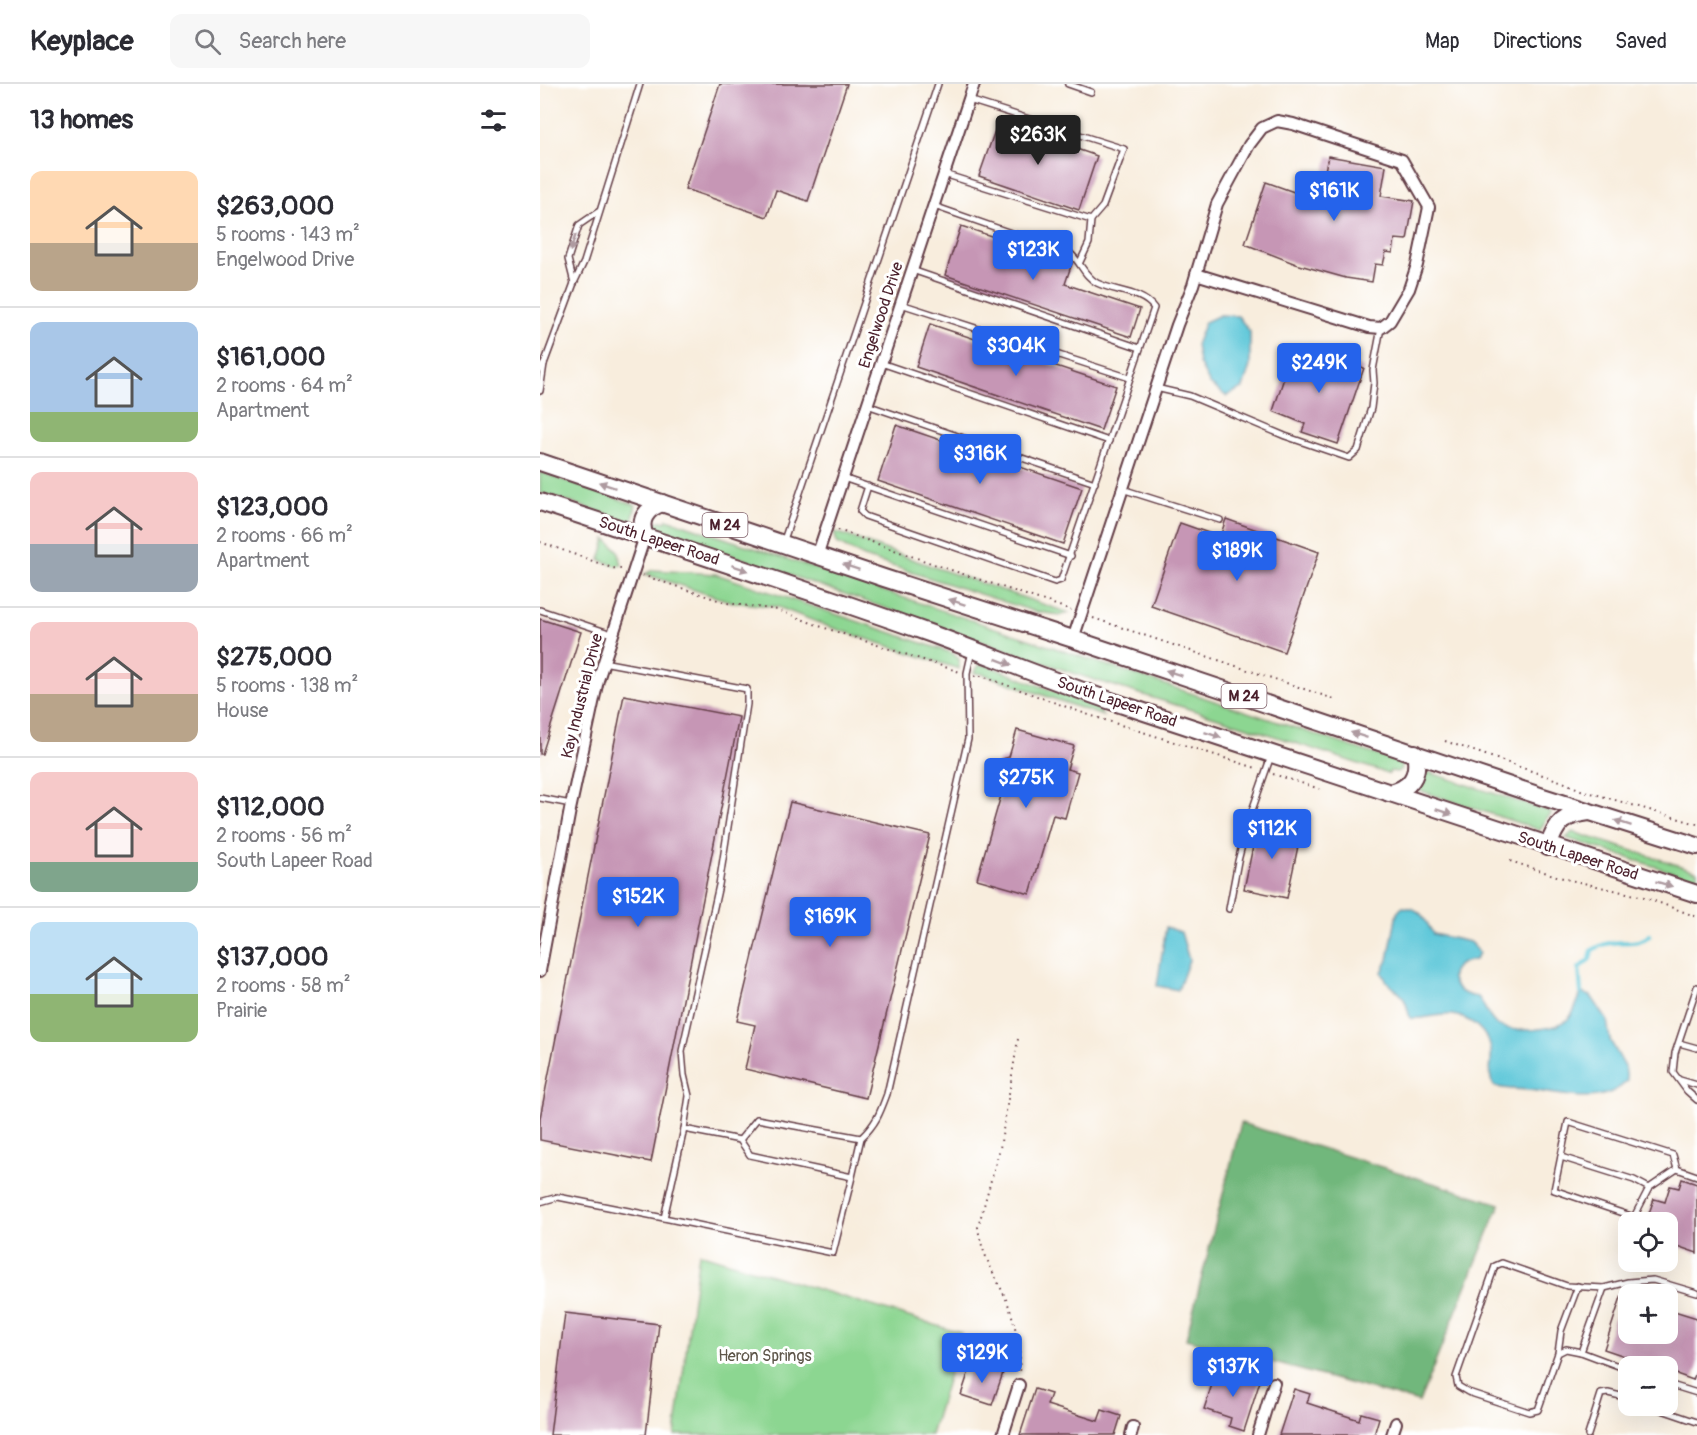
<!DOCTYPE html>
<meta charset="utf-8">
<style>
:root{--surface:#fff;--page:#f7f7f7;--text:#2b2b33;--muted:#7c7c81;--line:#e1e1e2;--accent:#2563eb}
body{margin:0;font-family:Pangolin,sans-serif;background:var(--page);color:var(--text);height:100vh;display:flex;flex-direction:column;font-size:22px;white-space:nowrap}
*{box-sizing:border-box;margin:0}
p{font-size:20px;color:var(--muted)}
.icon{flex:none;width:33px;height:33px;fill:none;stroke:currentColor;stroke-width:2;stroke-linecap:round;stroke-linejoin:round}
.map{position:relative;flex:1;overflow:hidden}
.side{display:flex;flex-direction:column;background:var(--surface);width:540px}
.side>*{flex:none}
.fabs{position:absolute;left:1078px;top:1128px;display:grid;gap:12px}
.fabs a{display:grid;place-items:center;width:60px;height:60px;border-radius:12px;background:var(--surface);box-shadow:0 6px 24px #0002;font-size:30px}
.price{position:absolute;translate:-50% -51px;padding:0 14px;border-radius:6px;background:var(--accent);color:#fff;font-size:20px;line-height:39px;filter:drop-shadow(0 2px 3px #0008)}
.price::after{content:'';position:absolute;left:50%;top:36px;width:18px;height:14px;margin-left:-9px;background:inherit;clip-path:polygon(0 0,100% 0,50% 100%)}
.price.active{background:#222;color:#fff}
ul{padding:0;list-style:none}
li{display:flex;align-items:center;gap:18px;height:150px;padding:0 30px}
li+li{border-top:2px solid var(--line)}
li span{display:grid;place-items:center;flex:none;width:168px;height:120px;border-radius:12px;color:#555}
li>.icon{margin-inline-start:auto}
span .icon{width:72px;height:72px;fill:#fffc;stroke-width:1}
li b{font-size:26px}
h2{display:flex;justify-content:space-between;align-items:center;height:72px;padding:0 30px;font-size:26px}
header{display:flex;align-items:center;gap:36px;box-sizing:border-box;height:84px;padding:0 30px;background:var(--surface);border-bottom:2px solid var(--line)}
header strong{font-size:28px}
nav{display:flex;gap:33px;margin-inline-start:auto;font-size:21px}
.search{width:420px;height:54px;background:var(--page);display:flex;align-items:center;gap:15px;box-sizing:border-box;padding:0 21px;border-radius:12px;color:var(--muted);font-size:22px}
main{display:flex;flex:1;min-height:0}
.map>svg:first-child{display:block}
.green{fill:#8cd691;stroke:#6b7a5e;stroke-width:1.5}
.forest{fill:#71b77b;stroke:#5e6b53;stroke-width:1.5}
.water{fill:#5dc7d9;stroke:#547382;stroke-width:1.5}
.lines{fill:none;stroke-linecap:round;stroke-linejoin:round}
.stream{stroke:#5dc7d9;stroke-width:4}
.building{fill:#c696b5}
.lane-casing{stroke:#643e46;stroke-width:8}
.street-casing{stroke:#643e46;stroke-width:14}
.primary-casing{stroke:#643e46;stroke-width:20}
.path{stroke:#643e46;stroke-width:2;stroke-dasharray:1.5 4.5;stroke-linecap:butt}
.lane{stroke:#fff;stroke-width:5}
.street{stroke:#fff;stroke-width:10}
.primary{stroke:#fff;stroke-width:16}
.oneway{fill:#ae9aa0}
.labels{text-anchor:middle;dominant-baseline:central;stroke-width:6;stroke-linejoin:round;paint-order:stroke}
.shield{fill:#fff;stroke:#80626b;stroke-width:1.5}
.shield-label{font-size:15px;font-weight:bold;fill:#4a1f2b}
.street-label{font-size:16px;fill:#4a1f2b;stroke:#fff}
.park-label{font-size:16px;fill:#5e564a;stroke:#fff}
</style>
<header>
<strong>Keyplace</strong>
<div class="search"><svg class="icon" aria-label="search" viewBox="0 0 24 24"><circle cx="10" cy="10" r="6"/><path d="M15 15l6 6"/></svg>Search here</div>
<nav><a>Map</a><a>Directions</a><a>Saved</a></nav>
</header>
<main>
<section class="side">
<h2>13 homes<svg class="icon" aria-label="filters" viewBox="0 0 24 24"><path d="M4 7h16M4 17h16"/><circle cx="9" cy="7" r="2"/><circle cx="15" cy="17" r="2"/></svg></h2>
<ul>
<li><span style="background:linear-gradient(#ffd9b3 60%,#b9a48a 0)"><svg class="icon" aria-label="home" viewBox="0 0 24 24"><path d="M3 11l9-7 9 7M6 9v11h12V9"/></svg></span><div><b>$263,000</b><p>5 rooms · 143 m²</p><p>Engelwood Drive</p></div></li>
<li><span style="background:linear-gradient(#a9c7e8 75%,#8fb573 0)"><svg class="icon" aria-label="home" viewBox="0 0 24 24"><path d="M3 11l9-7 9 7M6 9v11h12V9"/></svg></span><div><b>$161,000</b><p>2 rooms · 64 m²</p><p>Apartment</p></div></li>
<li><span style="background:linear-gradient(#f6c9c9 60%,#9aa5b1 0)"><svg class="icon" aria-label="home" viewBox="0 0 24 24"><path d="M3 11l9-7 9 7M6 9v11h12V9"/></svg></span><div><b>$123,000</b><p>2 rooms · 66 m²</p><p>Apartment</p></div></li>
<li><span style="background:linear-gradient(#f6c9c9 60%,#b9a48a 0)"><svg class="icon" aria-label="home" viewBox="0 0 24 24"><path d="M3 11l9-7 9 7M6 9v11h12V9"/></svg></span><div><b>$275,000</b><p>5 rooms · 138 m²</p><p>House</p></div></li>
<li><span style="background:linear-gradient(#f6c9c9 75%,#7fa58c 0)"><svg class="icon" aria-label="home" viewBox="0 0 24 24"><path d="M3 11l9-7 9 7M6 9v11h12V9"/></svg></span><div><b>$112,000</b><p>2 rooms · 56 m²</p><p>South Lapeer Road</p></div></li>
<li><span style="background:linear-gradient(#bfe0f5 60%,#8fb573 0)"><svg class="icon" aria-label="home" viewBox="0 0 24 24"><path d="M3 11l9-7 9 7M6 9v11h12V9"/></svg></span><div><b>$137,000</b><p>2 rooms · 58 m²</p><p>Prairie</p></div></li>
</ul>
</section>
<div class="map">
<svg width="1157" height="1351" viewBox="0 0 1157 1351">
<rect width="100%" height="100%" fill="#fff"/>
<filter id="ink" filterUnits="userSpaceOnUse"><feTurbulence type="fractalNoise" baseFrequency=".0167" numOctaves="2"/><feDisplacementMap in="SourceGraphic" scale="12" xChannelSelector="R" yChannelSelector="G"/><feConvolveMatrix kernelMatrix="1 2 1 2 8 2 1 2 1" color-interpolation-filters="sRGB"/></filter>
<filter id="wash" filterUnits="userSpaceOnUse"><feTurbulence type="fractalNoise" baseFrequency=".008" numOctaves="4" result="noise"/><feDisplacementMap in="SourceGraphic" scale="24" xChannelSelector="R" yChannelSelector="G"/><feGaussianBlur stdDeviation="1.35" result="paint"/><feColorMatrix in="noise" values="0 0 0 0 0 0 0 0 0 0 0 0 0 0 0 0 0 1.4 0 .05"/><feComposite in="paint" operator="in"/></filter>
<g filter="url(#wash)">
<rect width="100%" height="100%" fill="#f8eddd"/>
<g class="green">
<polygon points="0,388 96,421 92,438 0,409"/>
<polygon points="127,435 861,679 861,685 857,688 850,687 849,690 704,642 542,592 113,444 115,438 121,437 126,438"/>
<polygon points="294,448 302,450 394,483 529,529 520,531 496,528 324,473 297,459"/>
<polygon points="66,455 78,466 82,481 76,482 60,476"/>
<polygon points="113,486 176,490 412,569 419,575 419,585 287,542 238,523 192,518 105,490"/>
<polygon points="439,581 446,581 558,624 563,632 443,590 434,589"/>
<polygon points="885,687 1011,728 1011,730 1006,735 1000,746 878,706"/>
<polygon points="1033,748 1157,787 1157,796 1026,754"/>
<polygon points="159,1169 421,1249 391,1351 135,1351"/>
</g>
<polygon class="forest" points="701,1039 960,1120 879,1318 646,1255"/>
<g class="water">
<polygon points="680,231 698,232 710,248 710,282 703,304 686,312 670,300 659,279 656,261 665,238"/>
<path d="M862 823C881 823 885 835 893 850L930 858 939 869 935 876C899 880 909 911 938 913 945 921 947 933 956 940 971 950 1016 947 1029 934 1035 928 1038 916 1041 909L1051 912 1067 936 1070 956 1085 983 1087 997C1063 1022 1027 1011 996 1007 982 1005 967 1006 954 1002 946 990 953 979 951 966 948 948 930 933 912 931 898 929 885 936 870 934 868 928 867 920 864 915 857 902 848 905 842 888L848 876 857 829Z"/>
<polygon points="626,843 641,848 649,876 638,906 617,902"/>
</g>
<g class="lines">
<path class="stream" d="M1041 909 1039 884 1050 875 1052 866C1057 864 1061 861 1066 860 1080 856 1098 862 1110 851"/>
</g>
<g id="blocks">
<g class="building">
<polygon points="180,0 307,0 268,117 236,106 227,133 145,105"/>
<polygon points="458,38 557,72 539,126 439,92"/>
<polygon points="788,72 846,82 841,112 874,117 867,156 855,155 853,169 846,168 843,181 835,180 832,198 806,194 756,180 705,160 726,98 779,117"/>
<polygon points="421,142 532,179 525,200 600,225 591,253 405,191"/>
<polygon points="390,240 576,302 561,346 376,283"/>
<polygon points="774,267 824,284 798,360 762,348 765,340 733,327 752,270 770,277"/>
<polygon points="356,341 542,404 523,460 338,397"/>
<polygon points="686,435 779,468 744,568 611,522 640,439 680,453"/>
<polygon points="0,535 41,548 2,670 0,670"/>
<polygon points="84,611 199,633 111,1078 0,1056 0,1034"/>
<polygon points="477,646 534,662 527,685 538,688 525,734 513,731 490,810 437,795 462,708 451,705 459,676 469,673"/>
<polygon points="250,718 390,751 326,1014 205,985 215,941 197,937"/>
<polygon points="718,739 761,748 747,814 704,805"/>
<polygon points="1142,1095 1157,1100 1157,1169 1128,1159 1128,1138 1118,1138 1119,1136 1108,1132 1114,1115 1125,1118 1130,1102 1139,1104"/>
<polygon points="1089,1203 1089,1250 1128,1250 1128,1225 1157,1234 1157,1285 1153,1296 1128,1287 1128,1282 1114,1282 1064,1265 1084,1204"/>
<polygon points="25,1229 119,1240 106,1351 10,1351"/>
<polygon points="432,1278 463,1289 452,1321 421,1311"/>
<polygon points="676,1288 704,1297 706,1289 721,1294 704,1347 689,1342 691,1334 664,1325"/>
<polygon points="495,1305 511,1310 507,1321 558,1337 562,1326 581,1332 575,1351 480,1351"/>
<polygon points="754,1305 770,1310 767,1319 819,1336 821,1329 839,1334 834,1351 739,1351"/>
</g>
</g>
</g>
<g filter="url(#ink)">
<use href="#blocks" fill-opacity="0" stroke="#643e46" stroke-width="1.5"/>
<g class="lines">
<g class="lane-casing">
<g id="lane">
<polyline points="528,0 551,8"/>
<polyline points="404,90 551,136 563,122 584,65 429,16"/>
<polyline points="540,178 549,159 551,136"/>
<polyline points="372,186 600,264"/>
<polyline points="34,199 28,175 39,141 58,128"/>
<polyline points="361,220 590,294"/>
<polyline points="341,279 569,357"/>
<polyline points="4,280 34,199 44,178 100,0"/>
<polyline points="0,285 4,280 0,307"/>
<polyline points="616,304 650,312 745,352 809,374 818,366 831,324 834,299 833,286 841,244"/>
<polyline points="327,321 555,399"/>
<polyline points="303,394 531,472"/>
<path d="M328 402 320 427 325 432 515 498 521 496 614 224C602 207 575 208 557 199 545 193 541 179 531 170L394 122"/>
<polyline points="582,405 680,436"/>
<polyline points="244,456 398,0"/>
<polyline points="0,526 72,550"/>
<polyline points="0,714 31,720"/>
<polyline points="689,825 698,777 708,738 731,672"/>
<polyline points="1157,903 1135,969 1133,988 1147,1007 1157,1016"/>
<polyline points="1139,959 1157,964"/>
<polyline points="1140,996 1157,1001"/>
<polygon points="1028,1038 1133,1071 1137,1085 1109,1104 1094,1133 1014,1106"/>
<polyline points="144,1045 200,1056 210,1071 312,1093 321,1054"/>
<path d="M200 1056 217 1035 321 1054C336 1040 340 1029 347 1010L428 655 427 589 432 567"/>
<polyline points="1021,1073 1094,1096 1109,1104"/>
<polyline points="1137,1085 1157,1092"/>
<polyline points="0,1118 18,1113 124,1134 144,1045 149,1012 144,991 142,967 179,801 207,620 207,605 63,578"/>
<polyline points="124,1134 293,1169 312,1093"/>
<polyline points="1041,1268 1064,1204"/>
<polyline points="1018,1269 1021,1247 1038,1202"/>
<polyline points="1089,1286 1041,1268 1026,1265 1018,1269 998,1326 989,1328 928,1308 918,1302 916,1293 955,1182 962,1179 1027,1202 1064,1204 1088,1198 1113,1196 1157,1209"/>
<polyline points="1128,1300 1157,1309"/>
<polyline points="1110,1322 1157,1338"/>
<polyline points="1048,1351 1061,1310 1068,1309 1089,1314"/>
</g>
</g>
<g class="street-casing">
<g id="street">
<polyline points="277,472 434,0"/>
<polyline points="533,555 637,241 653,201 677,120 709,61 722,44 737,37 753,40 862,76 889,123 877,181 869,205 850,237 841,244 829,243 656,190"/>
<polyline points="0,887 30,726 58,596 105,452"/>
<polyline points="463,1351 479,1301"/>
<polyline points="591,1351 593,1343"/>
<polyline points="718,1351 734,1299"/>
<polyline points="852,1351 856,1339"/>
</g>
</g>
<g class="primary-casing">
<g id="primary">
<polyline points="0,378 344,494 533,555 1003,713 1157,762"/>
<path d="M0 418C130 461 260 503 389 549 452 572 514 598 577 619L1157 810"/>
<path d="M105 452C98 436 106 425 122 419"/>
<path d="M849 709C870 705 880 692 875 669"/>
<path d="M1008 763C1016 739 1023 731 1049 728"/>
</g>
</g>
<g class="path">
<polyline points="298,446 405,484 531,526"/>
<polyline points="0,458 72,484 82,485"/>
<polyline points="102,491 187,519 238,526 282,543 420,588"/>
<polyline points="553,534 797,616"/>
<polyline points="434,592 442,592 546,630 716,684"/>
<polyline points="905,657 1023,698 1041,706 1157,740"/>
<polyline points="733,690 783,706"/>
<polyline points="970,777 1026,795 1104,813 1157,833"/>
<path d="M478 955 460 1064 438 1143C441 1169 454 1189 465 1213 474 1232 482 1269 480 1290"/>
</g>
<use href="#lane" class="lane"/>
<use href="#street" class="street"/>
<use href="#primary" class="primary"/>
</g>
<defs><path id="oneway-solid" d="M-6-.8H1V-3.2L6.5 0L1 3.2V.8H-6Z" transform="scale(1.5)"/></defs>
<g class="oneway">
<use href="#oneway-solid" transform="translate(33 159) rotate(108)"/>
<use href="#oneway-solid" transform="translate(67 401) rotate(-161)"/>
<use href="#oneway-solid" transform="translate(311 483) rotate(-161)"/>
<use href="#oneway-solid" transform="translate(200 484) rotate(18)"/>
<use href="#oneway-solid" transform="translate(417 518) rotate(-162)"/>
<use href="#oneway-solid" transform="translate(464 578) rotate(21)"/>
<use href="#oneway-solid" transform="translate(634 589) rotate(-162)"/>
<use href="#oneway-solid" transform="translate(673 651) rotate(18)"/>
<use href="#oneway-solid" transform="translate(819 651) rotate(-162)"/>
<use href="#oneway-solid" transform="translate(904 728) rotate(18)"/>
<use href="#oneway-solid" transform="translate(1083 739) rotate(-162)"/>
<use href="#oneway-solid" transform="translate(1124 800) rotate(17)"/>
</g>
</g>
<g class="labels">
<g class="shield">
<rect x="162.5" y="429" width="45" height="24" rx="4.5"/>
<rect x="681.5" y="600" width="45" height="24" rx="4.5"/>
</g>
<g class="shield-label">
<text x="185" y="441">M 24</text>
<text x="704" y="612">M 24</text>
</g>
<g class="street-label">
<text transform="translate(341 231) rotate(-72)">Engelwood Drive</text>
<text transform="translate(119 457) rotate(18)">South Lapeer Road</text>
<text transform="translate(42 612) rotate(-76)">Kay Industrial Drive</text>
<text transform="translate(577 618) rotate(19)">South Lapeer Road</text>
<text transform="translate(1038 772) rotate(18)">South Lapeer Road</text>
</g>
<g class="park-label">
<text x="225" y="1272">Heron Springs</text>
</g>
</g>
</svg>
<div class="fabs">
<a><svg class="icon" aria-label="locate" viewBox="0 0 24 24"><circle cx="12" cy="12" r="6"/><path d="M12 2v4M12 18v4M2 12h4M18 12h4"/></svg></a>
<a>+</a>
<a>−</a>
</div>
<b class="price active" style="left:498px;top:82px">$263K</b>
<b class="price" style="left:794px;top:138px">$161K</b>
<b class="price" style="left:493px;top:197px">$123K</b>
<b class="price" style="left:476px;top:293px">$304K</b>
<b class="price" style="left:779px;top:310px">$249K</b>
<b class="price" style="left:440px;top:401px">$316K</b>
<b class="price" style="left:697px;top:498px">$189K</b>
<b class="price" style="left:486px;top:725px">$275K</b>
<b class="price" style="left:732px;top:776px">$112K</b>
<b class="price" style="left:98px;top:844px">$152K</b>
<b class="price" style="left:290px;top:864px">$169K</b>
<b class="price" style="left:442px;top:1300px">$129K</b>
<b class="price" style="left:693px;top:1314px">$137K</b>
</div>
</main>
